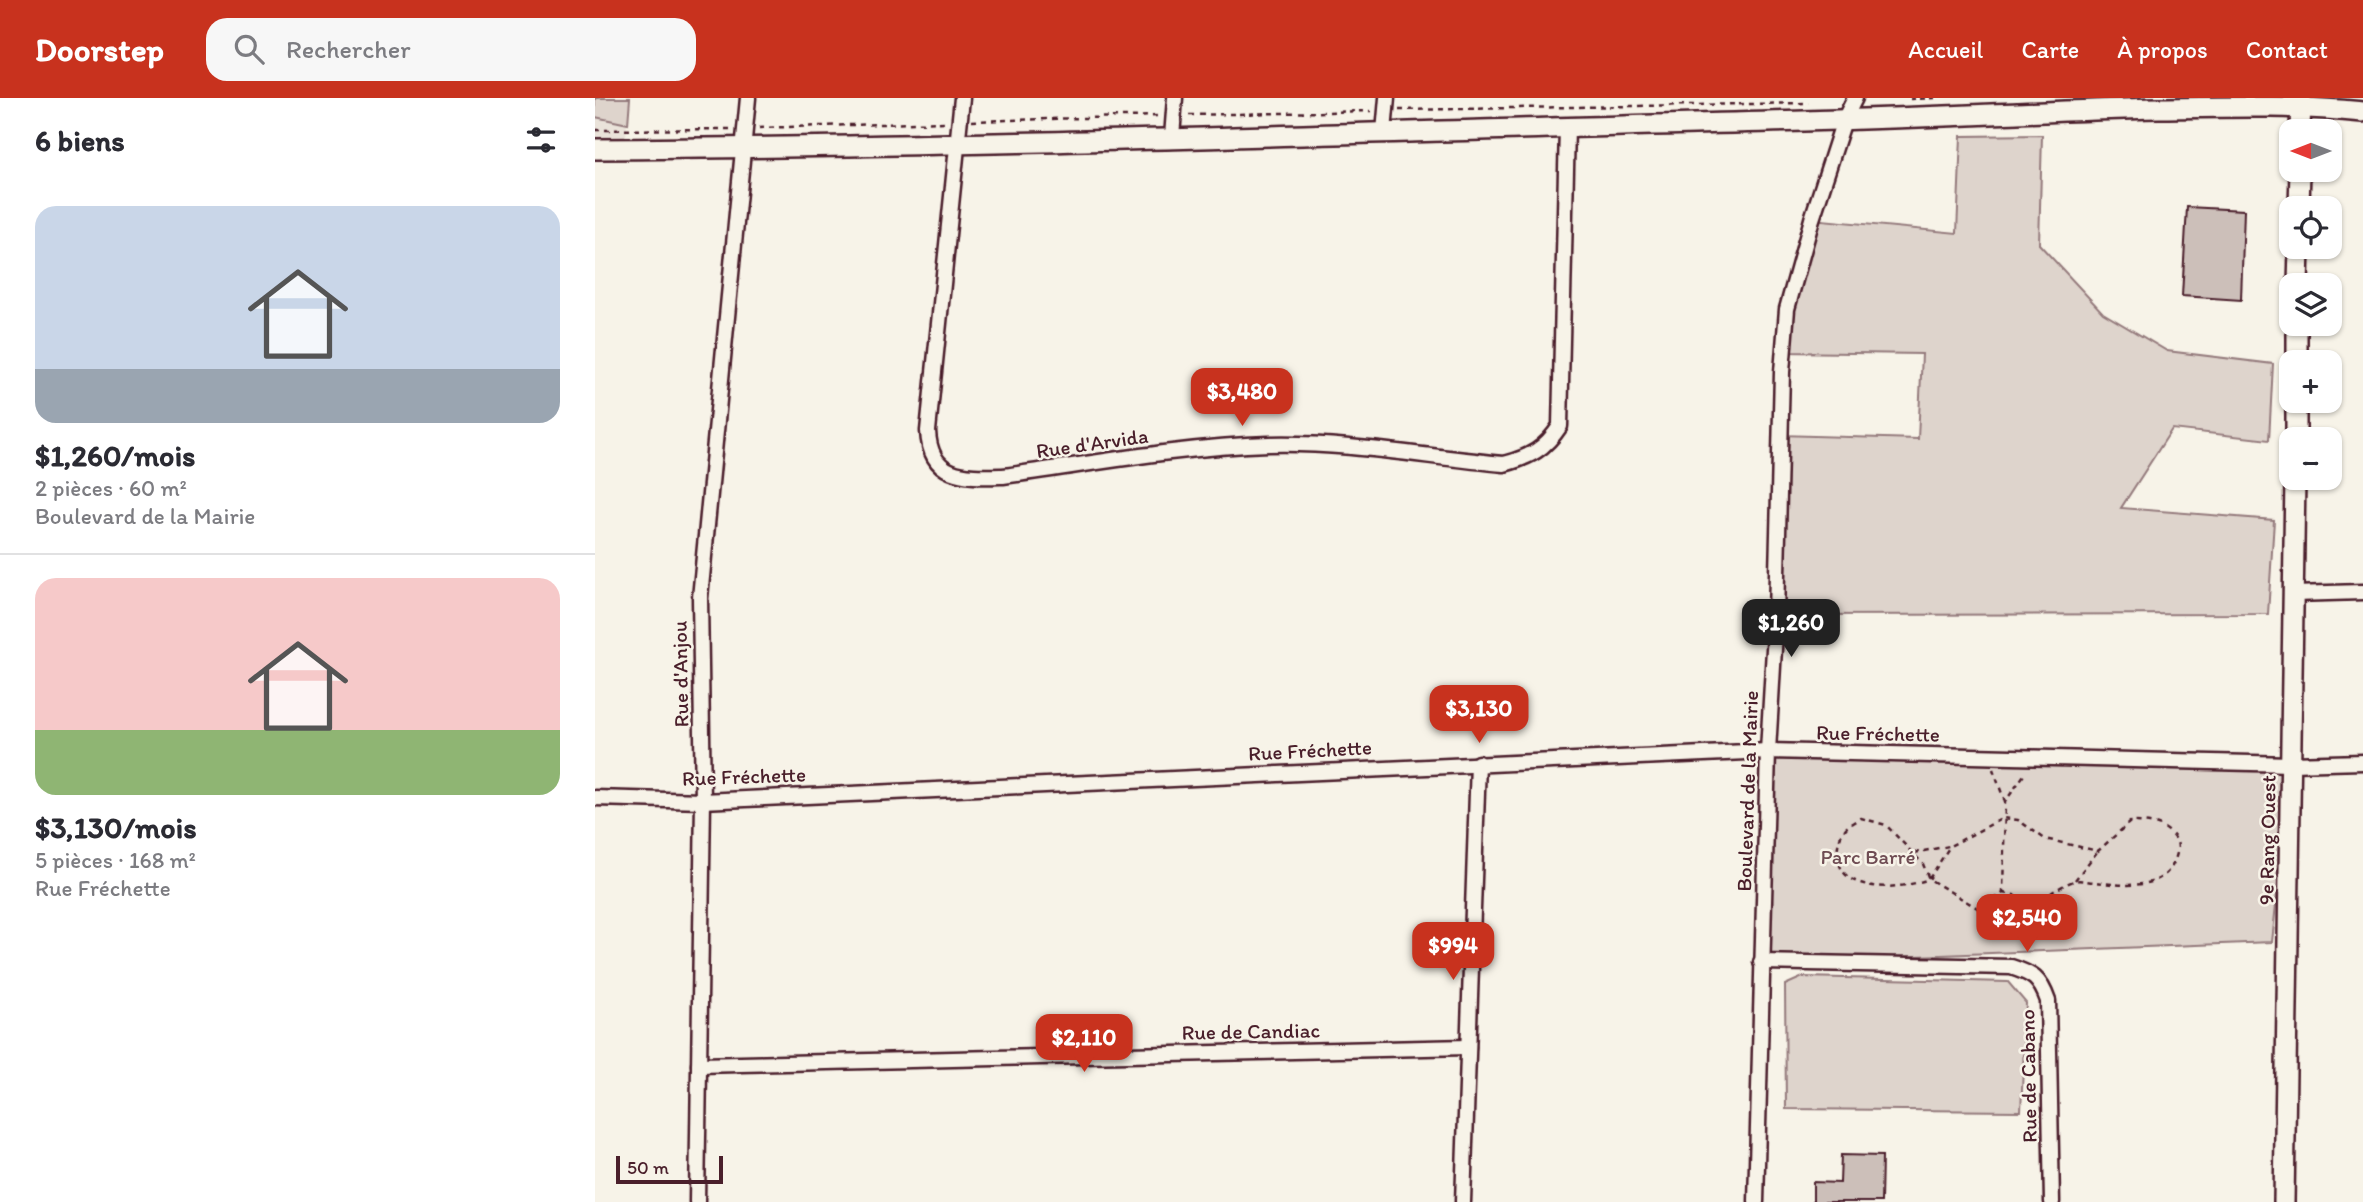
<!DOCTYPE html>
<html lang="fr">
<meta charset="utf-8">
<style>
:root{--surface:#fff;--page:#f7f7f7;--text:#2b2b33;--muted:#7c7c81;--line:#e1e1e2;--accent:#c8321e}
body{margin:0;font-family:Itim,sans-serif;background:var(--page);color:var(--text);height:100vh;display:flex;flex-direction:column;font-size:26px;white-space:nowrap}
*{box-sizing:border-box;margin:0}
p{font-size:23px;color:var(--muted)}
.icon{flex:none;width:38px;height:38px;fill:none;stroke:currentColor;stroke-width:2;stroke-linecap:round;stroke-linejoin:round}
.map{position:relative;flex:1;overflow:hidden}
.panel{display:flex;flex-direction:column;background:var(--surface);width:595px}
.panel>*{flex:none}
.needle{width:46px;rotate:270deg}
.controls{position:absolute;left:1684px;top:21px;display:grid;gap:14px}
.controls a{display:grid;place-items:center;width:63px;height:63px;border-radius:14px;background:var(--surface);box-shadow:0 2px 5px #0004;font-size:35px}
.scale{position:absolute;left:21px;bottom:18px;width:107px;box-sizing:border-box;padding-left:7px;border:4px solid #4a1f2b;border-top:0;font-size:19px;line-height:24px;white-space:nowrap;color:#4a1f2b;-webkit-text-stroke:5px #f7f3e8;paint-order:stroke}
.price{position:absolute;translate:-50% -60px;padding:0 16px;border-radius:14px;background:var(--accent);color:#fff;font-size:23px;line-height:46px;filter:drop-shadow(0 2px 4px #0008)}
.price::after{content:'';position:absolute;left:50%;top:42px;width:21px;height:16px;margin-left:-10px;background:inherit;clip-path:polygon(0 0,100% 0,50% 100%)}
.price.on{background:#222;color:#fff}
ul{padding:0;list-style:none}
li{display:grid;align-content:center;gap:14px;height:371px;padding:0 35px}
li+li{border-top:2px solid var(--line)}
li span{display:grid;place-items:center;height:217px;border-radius:21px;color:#555}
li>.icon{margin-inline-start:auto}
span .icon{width:126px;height:126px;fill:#fffc;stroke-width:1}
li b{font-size:30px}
h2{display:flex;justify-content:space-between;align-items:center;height:84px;padding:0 35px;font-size:30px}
header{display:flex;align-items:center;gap:42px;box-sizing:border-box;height:98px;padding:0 35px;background:var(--accent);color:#fff}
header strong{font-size:33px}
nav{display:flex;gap:38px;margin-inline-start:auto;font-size:24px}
.search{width:490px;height:63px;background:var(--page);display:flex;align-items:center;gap:18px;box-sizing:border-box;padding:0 24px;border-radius:21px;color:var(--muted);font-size:26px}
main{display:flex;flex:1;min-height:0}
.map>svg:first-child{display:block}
.built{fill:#eae3da}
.green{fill:#ded4cc;stroke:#947a7c;stroke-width:2}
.building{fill:#ccbfb9;stroke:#4a1f2b;stroke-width:2}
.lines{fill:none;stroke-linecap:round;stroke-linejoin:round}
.street-casing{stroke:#4a1f2b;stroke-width:19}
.secondary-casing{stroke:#4a1f2b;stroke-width:24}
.path{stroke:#4a1f2b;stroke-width:2.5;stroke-dasharray:5 5;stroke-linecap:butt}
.street{stroke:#f7f3e8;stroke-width:14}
.secondary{stroke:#f7f3e8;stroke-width:19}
.labels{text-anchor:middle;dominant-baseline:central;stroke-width:5;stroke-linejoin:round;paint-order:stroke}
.street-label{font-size:21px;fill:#4a1f2b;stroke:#f7f3e8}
.park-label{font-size:21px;fill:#6f4c53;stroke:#f7f3e8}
</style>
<header>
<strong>Doorstep</strong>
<div class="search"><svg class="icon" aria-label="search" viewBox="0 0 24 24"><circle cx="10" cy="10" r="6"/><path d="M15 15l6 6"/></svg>Rechercher</div>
<nav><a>Accueil</a><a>Carte</a><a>À propos</a><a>Contact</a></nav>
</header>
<main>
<section class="panel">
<h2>6 biens<svg class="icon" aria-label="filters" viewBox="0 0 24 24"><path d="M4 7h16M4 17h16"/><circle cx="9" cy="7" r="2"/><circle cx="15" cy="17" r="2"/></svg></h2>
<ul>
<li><span style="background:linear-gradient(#c9d6e8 75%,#9aa5b1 0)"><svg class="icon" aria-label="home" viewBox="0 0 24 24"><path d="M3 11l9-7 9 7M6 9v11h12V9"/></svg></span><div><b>$1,260/mois</b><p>2 pièces · 60 m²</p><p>Boulevard de la Mairie</p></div></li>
<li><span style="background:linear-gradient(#f6c9c9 70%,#8fb573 0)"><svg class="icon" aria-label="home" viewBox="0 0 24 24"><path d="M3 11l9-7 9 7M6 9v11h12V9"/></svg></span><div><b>$3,130/mois</b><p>5 pièces · 168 m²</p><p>Rue Fréchette</p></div></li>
</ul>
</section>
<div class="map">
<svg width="1768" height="1104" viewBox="0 0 1768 1104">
<rect width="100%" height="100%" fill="#f7f3e8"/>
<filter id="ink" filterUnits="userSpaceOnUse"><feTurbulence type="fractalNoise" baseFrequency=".0143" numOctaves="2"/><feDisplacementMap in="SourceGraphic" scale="14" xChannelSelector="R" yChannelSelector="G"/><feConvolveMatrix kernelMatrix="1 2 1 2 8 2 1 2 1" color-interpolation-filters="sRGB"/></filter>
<g filter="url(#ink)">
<polygon class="built" points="0,0 34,0 30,51 0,51"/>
<g class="green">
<polygon points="0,0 35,0 33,26 0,19"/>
<polygon points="1447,37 1444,146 1508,215 1572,253 1678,266 1674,342 1577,331 1526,410 1679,422 1673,516 1181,517 1185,337 1323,341 1327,256 1189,254 1217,121 1362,135 1366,38"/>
<polygon points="1173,653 1696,666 1677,844 1166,864"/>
<polygon points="1208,879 1413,884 1431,905 1426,1013 1191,1011 1190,887"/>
</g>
<g class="building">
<polygon points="1592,109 1649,112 1646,202 1587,198"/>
<polygon points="1246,1057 1287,1058 1286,1104 1218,1104 1218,1084 1245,1085"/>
</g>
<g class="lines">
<g class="street-casing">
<g id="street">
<path d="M367 0 333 333C335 381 370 379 408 378 496 366 585 349 674 346 752 344 831 359 909 366 935 359 950 351 965 328L972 29"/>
<polyline points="789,34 792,0"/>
<polyline points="577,39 580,0"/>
<polyline points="1698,496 1768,494"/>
<polyline points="0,700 108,703 1173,653 1696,666 1768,664"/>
<path d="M1166 864 1416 869C1438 876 1445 880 1453 903L1457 1104"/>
<polyline points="104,967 873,949"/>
<polyline points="102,1104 108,703 105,500 153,0"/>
<polyline points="868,1104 883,665"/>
<polyline points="1161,1104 1173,653 1181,517 1187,274 1192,211 1217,121 1249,22 1260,0"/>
</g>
</g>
<g class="secondary-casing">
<g id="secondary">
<polyline points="1705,33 1706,0"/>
<path d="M0 51C403 49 806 33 1209 23 1327 20 1445 13 1564 10 1633 9 1700 7 1768 14"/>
<polyline points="1704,110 1705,72"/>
<polyline points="1703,187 1704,149"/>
<polyline points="1702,264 1702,226"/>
<polyline points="1701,341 1701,303"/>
<polyline points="1689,1104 1700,380"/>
</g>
</g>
<g class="path">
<polyline points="1315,1 1343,0"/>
<polyline points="804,12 1214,5"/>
<polyline points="594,17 776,13"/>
<polyline points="377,23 566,18"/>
<polyline points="164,30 349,24"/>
<polyline points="0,32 136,31"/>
<polyline points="1398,671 1410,704"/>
<polyline points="1319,755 1354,748"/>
<polyline points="1480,782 1502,754"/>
<polyline points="1408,795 1419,797 1432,812 1426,828 1404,835 1395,828 1384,811 1408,795 1410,704 1431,674"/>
<path d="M1384 811 1334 781 1328 766 1291 727 1266 720C1262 723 1256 726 1252 729 1238 743 1239 773 1258 782 1281 793 1311 789 1334 781L1355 748 1408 720 1423 722 1450 741 1503 753 1535 724C1548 724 1562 724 1572 732 1580 738 1585 745 1582 755 1573 794 1531 788 1500 784 1494 784 1485 781 1479 783 1463 788 1446 803 1432 812"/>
</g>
<use href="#street" class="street"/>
<use href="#secondary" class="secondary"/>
</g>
</g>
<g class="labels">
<g class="street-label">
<text transform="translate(497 345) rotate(-8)">Rue d'Arvida</text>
<text transform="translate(85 576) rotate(-91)">Rue d'Anjou</text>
<text transform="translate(1283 635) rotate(1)">Rue Fréchette</text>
<text transform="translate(715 652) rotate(-3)">Rue Fréchette</text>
<text transform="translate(149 678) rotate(-2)">Rue Fréchette</text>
<text transform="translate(1152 693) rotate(-88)">Boulevard de la Mairie</text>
<text transform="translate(1672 742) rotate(-89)">9e Rang Ouest</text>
<text transform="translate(656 933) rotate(-1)">Rue de Candiac</text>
<text transform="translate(1433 978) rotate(-91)">Rue de Cabano</text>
</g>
<g class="park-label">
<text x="1273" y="758">Parc Barré</text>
</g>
</g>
</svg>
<div class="controls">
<a><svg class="needle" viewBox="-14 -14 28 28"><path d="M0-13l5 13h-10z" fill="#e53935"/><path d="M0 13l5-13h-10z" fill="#7c7c81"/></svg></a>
<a><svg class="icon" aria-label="locate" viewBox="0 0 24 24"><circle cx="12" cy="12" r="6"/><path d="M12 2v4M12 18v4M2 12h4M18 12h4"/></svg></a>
<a><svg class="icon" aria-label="layers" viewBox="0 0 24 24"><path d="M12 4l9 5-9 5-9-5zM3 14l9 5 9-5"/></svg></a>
<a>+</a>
<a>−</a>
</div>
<div class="scale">50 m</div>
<b class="price" style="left:647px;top:330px">$3,480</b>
<b class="price on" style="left:1196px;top:561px">$1,260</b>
<b class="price" style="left:884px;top:647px">$3,130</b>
<b class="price" style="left:1432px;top:856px">$2,540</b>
<b class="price" style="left:858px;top:884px">$994</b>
<b class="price" style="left:489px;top:976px">$2,110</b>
</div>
</main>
